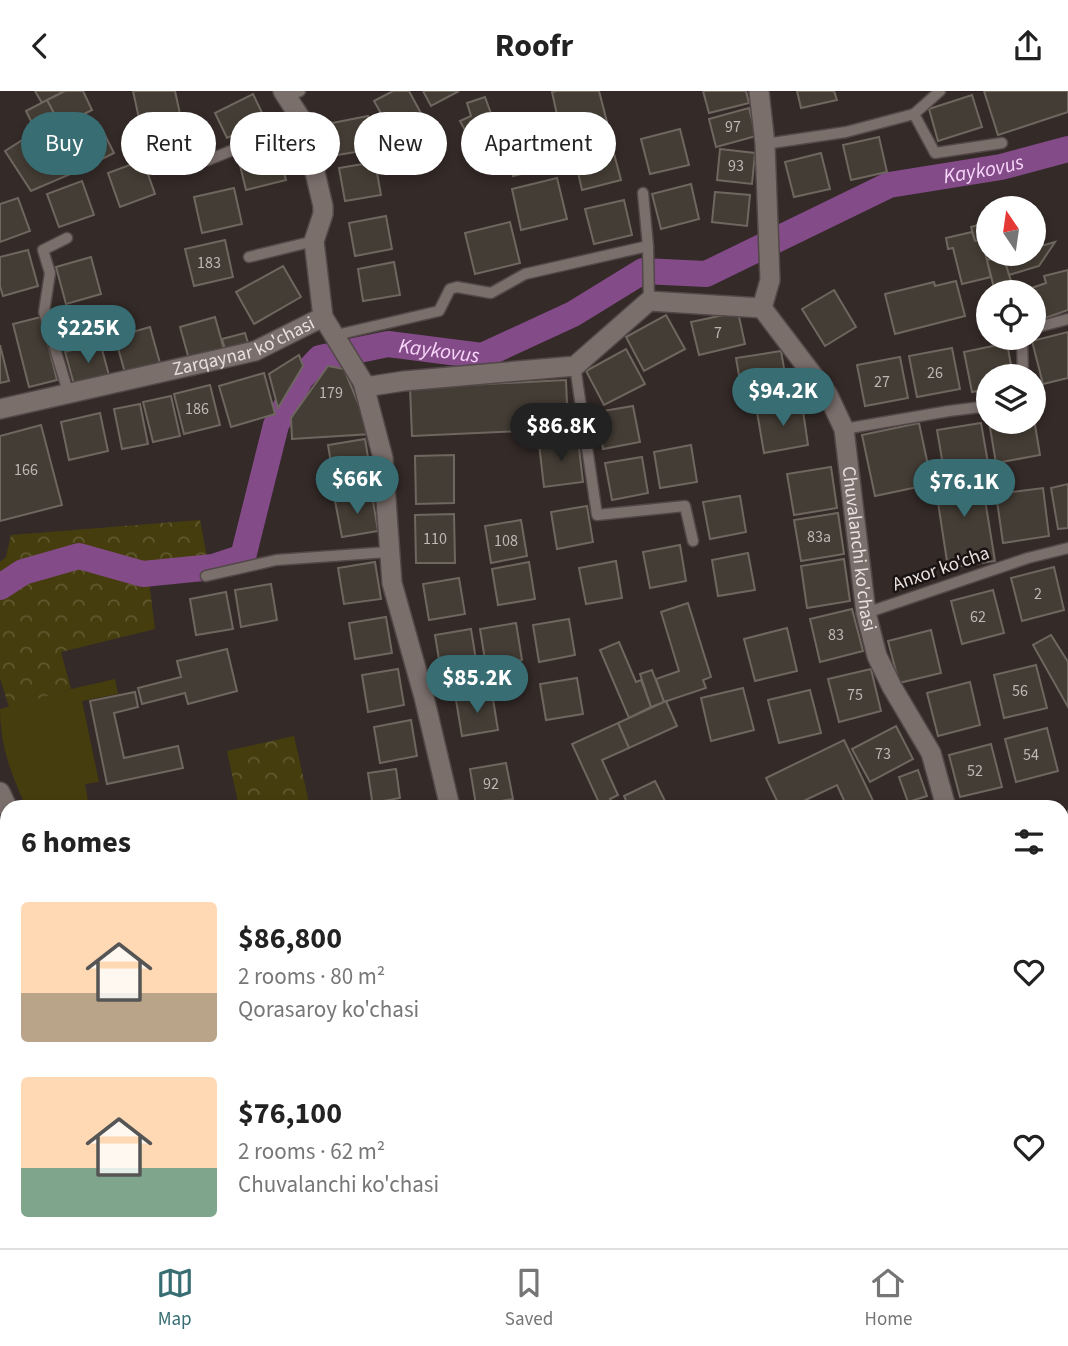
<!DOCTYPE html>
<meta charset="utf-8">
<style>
:root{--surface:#fff;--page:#f2f2f2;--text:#222;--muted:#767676;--line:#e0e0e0;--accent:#386e73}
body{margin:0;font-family:"Source Sans 3",sans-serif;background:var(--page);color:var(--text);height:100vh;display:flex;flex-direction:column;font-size:26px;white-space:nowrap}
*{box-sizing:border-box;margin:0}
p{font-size:23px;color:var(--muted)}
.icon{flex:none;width:38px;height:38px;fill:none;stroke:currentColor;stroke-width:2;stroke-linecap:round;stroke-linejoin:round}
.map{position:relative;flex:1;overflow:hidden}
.side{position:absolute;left:0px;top:709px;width:1069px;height:450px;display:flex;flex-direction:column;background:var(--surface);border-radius:21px 21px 0 0;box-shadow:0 4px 10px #0003}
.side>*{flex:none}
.guide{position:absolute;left:21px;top:21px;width:700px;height:63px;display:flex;gap:14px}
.needle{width:46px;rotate:347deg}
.fabs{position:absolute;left:976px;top:105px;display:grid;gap:14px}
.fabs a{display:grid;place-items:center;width:70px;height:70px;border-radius:50%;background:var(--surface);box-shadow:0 4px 10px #0003;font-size:35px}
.price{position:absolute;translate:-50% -60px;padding:0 16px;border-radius:24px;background:var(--accent);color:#fff;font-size:23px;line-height:46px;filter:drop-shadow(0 2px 4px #0008)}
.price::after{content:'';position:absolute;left:50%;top:42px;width:21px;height:16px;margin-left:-10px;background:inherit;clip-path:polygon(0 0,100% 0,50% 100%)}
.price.active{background:#222;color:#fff}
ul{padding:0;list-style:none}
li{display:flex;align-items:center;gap:21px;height:175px;padding:0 21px}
li span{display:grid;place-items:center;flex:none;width:196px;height:140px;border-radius:7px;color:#555}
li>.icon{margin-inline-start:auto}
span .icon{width:84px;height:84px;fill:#fffc;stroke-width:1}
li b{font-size:30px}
h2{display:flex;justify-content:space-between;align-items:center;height:84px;padding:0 21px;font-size:30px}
.tag{padding:0 24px;border-radius:32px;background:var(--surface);box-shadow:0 4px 10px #0003;font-size:24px;line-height:63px}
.tag.active{background:var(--accent);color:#fff}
header{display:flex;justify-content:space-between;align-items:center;height:91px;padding:0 21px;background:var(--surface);font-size:32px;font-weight:700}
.tab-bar{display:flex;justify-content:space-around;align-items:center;height:98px;border-top:2px solid var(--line);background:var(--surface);font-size:19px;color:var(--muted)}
.tab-bar a{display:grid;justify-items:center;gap:4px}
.tab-bar .active{color:var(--accent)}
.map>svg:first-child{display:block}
.green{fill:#453d0d}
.forest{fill:url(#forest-crowns)}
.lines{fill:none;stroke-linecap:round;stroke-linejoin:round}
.canal{stroke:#844b89;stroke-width:26}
.building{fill:#443d35;stroke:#6f675f;stroke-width:2}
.secondary-tunnel{stroke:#4f4543;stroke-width:19;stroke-dasharray:19 10;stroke-linecap:butt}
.service-casing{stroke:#514847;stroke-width:13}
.minor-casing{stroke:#514847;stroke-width:22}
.service{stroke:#7b6f6c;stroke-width:10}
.minor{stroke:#7b6f6c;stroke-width:19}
.labels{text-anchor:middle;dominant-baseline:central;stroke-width:5;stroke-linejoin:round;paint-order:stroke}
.number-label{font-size:16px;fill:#beb7b4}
.street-label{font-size:19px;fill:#e7e0df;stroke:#191413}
.water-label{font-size:21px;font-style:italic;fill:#f7d6f9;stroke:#191413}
</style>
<header><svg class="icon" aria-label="back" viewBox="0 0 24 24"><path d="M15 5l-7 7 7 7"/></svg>Roofr<svg class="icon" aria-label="share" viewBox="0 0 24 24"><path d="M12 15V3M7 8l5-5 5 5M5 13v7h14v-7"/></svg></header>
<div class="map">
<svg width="1068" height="1157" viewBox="0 0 1068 1157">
<defs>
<pattern id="forest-crowns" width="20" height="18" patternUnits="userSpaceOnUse" patternTransform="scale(1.75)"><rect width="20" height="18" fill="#453d0d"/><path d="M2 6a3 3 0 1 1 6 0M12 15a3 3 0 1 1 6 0" fill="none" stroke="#605930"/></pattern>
</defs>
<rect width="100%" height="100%" fill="#342a28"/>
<g class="green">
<path d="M115 588 118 603 82 610 99 691 85 693 89 716H26C11 683 0 654 0 618L71 598Z"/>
<polygon points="7,805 7,868 0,872 0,809"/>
<polygon points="149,1152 230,1152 232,1157 152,1157"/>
<polygon points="266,1152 374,1152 375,1157 269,1157"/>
</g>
<g class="forest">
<polygon points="200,429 207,466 148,482 155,538 61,561 71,598 9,616 0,587 0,471 6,466 11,444"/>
<polygon points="294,645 310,716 239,716 227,660"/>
<polygon points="0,941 7,952 7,1022 0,1026"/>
<polygon points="0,1062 7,1074 7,1144 0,1147"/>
</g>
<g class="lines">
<path class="canal" id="s1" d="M0 496 23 481 79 465 143 483 213 476 243 466 276 334 301 287 320 267 388 253 482 265 573 223 643 180 706 183 889 94 1001 76 1068 58"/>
</g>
<g class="building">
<polygon points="35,0 65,0 42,12"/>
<polygon points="65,0 83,0 92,19 80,25 90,44 102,38 114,62 82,78 47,9"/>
<polygon points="133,0 175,0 180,23 140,32"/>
<polygon points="393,0 409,0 423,26 392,42 374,10"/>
<polygon points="423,0 459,0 431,15"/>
<polygon points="557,0 599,0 607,31 561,42 552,1"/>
<polygon points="703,0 746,0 749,12 709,22"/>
<polygon points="797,0 834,0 837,9 801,17"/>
<polygon points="984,0 1068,0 1068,21 998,44"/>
<polygon points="253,3 265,28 227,47 215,22"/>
<polygon points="972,4 982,36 938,50 929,18"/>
<polygon points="485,6 493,28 466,41 460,30 471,25 467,12"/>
<polygon points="47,9 58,30 36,40 26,20"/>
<polygon points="749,17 756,45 716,56 709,28"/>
<polygon points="368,25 374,58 337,64 332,32"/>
<polygon points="548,33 558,74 513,85 503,44"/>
<polygon points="680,38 689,74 650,83 641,48"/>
<polygon points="35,41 47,64 72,57 82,78 31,100 5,60"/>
<polygon points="879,46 887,81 851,89 843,54"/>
<polygon points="277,52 286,89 246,99 237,62"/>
<polygon points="612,55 621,89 582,99 574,64"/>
<polygon points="720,58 755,62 752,93 717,89"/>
<polygon points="821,62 830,98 794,106 785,71"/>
<polygon points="143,69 155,103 120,116 108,82"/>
<polygon points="375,71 381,104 345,110 339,77"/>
<polygon points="557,87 567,128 521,139 512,98"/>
<polygon points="82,90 94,124 59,136 47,103"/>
<polygon points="691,93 699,128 661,138 652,103"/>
<polygon points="234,97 242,133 202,142 194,106"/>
<polygon points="715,101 750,104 747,135 712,131"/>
<polygon points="18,107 30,140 0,151 0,113"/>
<polygon points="624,109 632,144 594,153 585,118"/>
<polygon points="386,125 392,158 355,165 349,132"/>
<polygon points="510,131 520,172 475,183 465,142"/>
<polygon points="989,131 989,163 1012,163 987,169 982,149 975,150 971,136"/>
<polygon points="972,141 975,150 982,149 991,186 962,193 953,157 948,158 946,147"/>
<polygon points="225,149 233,186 194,195 185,158"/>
<polygon points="1055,151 1039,175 1009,184 1003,165 1034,163 1034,157"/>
<polygon points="28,159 38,195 3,205 0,195 0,166"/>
<polygon points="1003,165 1009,184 1015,201 995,201 987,169"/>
<polygon points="91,166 101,203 66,213 56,176"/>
<polygon points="394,171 400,204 363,210 358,178"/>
<polygon points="283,175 301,206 254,233 236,201"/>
<polygon points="1068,179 1068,219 1034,231 1034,201 1020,201 1046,192 1044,185"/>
<polygon points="956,190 965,225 895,243 885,203 934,191 935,195"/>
<polygon points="834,199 856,236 825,255 802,218"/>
<polygon points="738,221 745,253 699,264 691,231"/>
<polygon points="666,224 685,258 644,280 626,246"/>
<polygon points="41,226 57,289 29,296 13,233"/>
<polygon points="215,226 225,262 190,272 180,236"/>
<polygon points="150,236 160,272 125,282 115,246"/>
<polygon points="1068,241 1068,287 1043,293 1032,250"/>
<polygon points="245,242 249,255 226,261 222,248"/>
<polygon points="100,251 110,288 75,297 65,261"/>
<polygon points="1007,252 1013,285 989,285 989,298 972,301 964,261"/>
<polygon points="0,254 9,290 0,292"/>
<polygon points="952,257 960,298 917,306 909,265"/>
<polygon points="626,258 645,293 604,314 586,280"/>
<polygon points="781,260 788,300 743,308 736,267"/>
<polygon points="299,264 303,275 278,317 269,283"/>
<polygon points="900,266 908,307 865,315 857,274"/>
<polygon points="328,275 344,278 371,343 292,348 291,327"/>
<polygon points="264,282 275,323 231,336 219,295"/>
<polygon points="566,289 568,338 412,345 410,297"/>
<polygon points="210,294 220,334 184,343 174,303"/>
<polygon points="171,305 180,345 153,351 143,311"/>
<polygon points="140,313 148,353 122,358 114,318"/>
<polygon points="802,313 808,354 764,362 757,321"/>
<polygon points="633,315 640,351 603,358 597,321"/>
<polygon points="100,322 108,360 69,369 61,331"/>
<polygon points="1034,328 1040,364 996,372 989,331 1034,331"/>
<polygon points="919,332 932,393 875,405 862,344"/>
<polygon points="981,332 988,372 944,380 937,339"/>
<polygon points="41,334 62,414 0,430 0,345"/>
<polygon points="365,348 371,384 334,391 328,354"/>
<polygon points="578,348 583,391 544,396 539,353"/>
<polygon points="691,354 697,391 660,397 654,361"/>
<polygon points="454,364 454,412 416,413 415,365"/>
<polygon points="642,366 648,402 612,409 605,372"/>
<polygon points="831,376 837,417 794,424 787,383"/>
<polygon points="980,378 995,470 948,477 934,385"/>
<polygon points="1068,393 1068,437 1058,438 1051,397"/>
<polygon points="1043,397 1049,445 1003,452 996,403"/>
<polygon points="372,404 378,440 342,446 335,410"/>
<polygon points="740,405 746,441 710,448 703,411"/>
<polygon points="587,415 593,451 557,458 551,421"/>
<polygon points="838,422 844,463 801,470 794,429"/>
<polygon points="454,423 455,472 416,472 415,424"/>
<polygon points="521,429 527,465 491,472 485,435"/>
<polygon points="680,454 686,490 650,497 643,461"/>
<polygon points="748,462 755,499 718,505 712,469"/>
<polygon points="844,468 850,510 807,517 801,475"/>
<polygon points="616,470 622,507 586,513 579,477"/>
<polygon points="375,471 381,508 344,513 338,477"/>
<polygon points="529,471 535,508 498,514 492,478"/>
<polygon points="1054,476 1064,519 1022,530 1011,487"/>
<polygon points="459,487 465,523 429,529 423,493"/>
<polygon points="271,493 277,529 241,536 235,499"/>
<polygon points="993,499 1004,542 962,553 951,510"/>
<polygon points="226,501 233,538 196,544 190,508"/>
<polygon points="688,512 711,586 703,589 706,597 664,611 656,588 679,580 661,521"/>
<polygon points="852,518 863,560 820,571 810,528"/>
<polygon points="386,526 392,562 355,568 349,532"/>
<polygon points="569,528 575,564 539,571 533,534"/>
<polygon points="516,532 522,569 486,575 480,538"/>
<polygon points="787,537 797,580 755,590 744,548"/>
<polygon points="471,538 477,575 441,581 435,544"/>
<polygon points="931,539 941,582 899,592 888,550"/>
<polygon points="1051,544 1068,571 1068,616 1033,554"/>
<polygon points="619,551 636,591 641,589 651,616 629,627 600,559"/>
<polygon points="227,558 237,600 188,613 185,602 142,613 138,597 181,586 177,570"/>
<polygon points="1036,574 1047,617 1004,627 994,584"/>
<polygon points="398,578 404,614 368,621 362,584"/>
<polygon points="871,578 881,620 839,631 828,588"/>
<polygon points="652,579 664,611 651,616 640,583"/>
<polygon points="577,587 583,623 546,629 540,593"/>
<polygon points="970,591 980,634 938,645 927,602"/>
<polygon points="743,597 754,639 711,650 701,607"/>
<polygon points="810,599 821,642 779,652 768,609"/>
<polygon points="135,601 138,616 114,622 124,667 178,655 183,677 107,693 90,610"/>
<polygon points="492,602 498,639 462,645 456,609"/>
<polygon points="666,610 677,635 629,657 618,632"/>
<polygon points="411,629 417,665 380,672 374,636"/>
<polygon points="618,632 629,657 602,669 618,704 610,708 613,714 601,716 572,653"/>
<polygon points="896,635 913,668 870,691 852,658"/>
<polygon points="1047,637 1058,680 1016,691 1005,648"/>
<polygon points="844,649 876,716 847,716 837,694 791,716 780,716 766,687"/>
<polygon points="991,653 1002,696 960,706 949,664"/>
<polygon points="506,672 513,708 476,714 470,678"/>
<polygon points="396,678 400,707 383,710 384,716 373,716 368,682"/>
<polygon points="918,679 927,705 908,711 899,686"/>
<polygon points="655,690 668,716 629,716 624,705"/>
<polygon points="1068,720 1068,750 1062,746 1062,727"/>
<polygon points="1062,854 1068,856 1068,864 1062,879"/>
<polygon points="1062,930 1068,931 1063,976 1062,976"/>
<polygon points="1066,1000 1068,1001 1068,1046 1062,1045 1062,1021"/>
<polygon points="1062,1057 1068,1058 1068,1104 1062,1103"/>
<polygon points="1062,1120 1068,1121 1068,1157 1053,1157 1054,1152 1062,1152"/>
<polygon points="567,1152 607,1152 608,1153 601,1157 571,1157"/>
<polygon points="717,1152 726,1152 731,1157 710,1157"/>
<polygon points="736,1152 767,1152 771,1157 731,1157"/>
<polygon points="831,1152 859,1152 853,1157 836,1157"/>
<polygon points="886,1152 918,1152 924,1157 881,1157"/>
</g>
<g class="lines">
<g class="secondary-tunnel">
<polyline points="0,824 7,847"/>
<polyline points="0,905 7,929"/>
<polyline points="73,1152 75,1157"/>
<polyline points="98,1152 100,1157"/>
</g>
<g class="service-casing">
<g id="service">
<polyline points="287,6 300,0"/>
<polyline points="914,23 940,0"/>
<polyline points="180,41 208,69 303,31"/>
<polyline points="765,53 846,41 914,23 935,62 1002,52"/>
<polyline points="67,147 43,159 50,182 44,221 69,304"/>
<polyline points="648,155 649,210"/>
<polyline points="249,166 314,150"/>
<polyline points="1034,237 1068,228"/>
<polyline points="332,245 439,220 450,198 457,196 491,202 525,183 648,155 643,102"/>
<polyline points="1022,247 1023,285"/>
<polyline points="575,275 597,424 685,415 693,450"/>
<polyline points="844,338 949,320 989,315"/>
<polyline points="206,485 276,469 388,461"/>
<polyline points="866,522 1028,467 1068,457"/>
<polyline points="488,1156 523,1152"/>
</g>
</g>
<g class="minor-casing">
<g id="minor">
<polyline points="283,0 303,31 323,115 323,123 314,150 323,226 363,291 383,367 392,492 424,606 450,716"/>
<path id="s2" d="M759 0 765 53 770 189 762 217 828 304 844 338 866 522 877 565 892 596 931 662 946 716"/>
<polyline points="365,296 404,290 575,275 649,210 762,217"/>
<path id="s3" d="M0 318 255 260 323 226"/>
<polyline points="0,701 7,716"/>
<polyline points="1062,910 1068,913"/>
<polyline points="245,1152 248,1157"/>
<polyline points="487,1152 488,1157"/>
</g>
</g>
<use href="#service" class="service"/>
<use href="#minor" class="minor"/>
</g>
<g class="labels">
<g class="number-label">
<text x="733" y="36">97</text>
<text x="736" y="75">93</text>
<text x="209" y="172">183</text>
<text x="718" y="242">7</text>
<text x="935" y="282">26</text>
<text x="882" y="291">27</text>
<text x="331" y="302">179</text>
<text x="197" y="318">186</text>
<text x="26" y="379">166</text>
<text x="819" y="446">83a</text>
<text x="435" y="448">110</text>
<text x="506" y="450">108</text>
<text x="1038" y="503">2</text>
<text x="978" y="526">62</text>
<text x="836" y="544">83</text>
<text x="1020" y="600">56</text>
<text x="855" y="604">75</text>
<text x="883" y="663">73</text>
<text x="1031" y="664">54</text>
<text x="975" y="680">52</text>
<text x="491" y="693">92</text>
</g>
<g class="street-label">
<text stroke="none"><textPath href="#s3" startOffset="252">Zarqaynar ko'chasi</textPath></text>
<text stroke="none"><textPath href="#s2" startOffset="486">Chuvalanchi ko'chasi</textPath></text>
<text transform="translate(941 478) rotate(-19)">Anxor ko'cha</text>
</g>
<g class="water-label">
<text stroke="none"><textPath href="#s1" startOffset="1180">Kaykovus</textPath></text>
<text stroke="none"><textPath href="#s1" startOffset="592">Kaykovus</textPath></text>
</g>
</g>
</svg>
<div class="fabs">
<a><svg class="needle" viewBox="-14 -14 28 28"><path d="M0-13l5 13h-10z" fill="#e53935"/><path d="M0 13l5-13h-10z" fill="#767676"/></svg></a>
<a><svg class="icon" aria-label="locate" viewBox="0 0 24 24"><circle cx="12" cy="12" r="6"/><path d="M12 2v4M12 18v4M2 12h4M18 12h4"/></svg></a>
<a><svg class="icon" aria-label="layers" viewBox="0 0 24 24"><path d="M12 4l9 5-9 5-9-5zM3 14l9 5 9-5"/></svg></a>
</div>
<b class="price" style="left:88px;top:274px">$225K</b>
<b class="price" style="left:783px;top:337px">$94.2K</b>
<b class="price active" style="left:561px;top:372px">$86.8K</b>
<b class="price" style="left:357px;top:425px">$66K</b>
<b class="price" style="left:964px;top:428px">$76.1K</b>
<b class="price" style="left:477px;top:624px">$85.2K</b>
<div class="guide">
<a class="tag active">Buy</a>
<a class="tag">Rent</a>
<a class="tag">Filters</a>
<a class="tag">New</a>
<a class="tag">Apartment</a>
</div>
<section class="side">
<h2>6 homes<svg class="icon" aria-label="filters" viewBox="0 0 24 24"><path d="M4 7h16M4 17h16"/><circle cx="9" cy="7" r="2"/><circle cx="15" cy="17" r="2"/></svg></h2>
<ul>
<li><span style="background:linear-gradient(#ffd9b3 65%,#b9a48a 0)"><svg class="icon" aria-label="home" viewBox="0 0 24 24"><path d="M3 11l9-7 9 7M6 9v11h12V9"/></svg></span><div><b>$86,800</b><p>2 rooms · 80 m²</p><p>Qorasaroy ko'chasi</p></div><svg class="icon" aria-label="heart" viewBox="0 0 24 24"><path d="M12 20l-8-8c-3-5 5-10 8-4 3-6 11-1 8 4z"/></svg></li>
<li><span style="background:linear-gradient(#ffd9b3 65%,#7fa58c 0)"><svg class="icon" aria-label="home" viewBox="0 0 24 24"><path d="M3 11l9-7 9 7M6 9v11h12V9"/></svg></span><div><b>$76,100</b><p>2 rooms · 62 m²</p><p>Chuvalanchi ko'chasi</p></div><svg class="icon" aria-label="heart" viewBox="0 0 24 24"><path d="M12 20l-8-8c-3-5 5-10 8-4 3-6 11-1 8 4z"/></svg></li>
</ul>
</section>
</div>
<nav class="tab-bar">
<a class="active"><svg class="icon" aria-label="map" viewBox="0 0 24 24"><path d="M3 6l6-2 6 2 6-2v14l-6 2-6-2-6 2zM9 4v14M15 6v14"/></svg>Map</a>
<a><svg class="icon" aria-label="saved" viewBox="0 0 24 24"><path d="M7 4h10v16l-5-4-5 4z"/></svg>Saved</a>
<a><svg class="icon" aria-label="home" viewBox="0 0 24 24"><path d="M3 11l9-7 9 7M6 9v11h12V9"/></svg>Home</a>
</nav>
